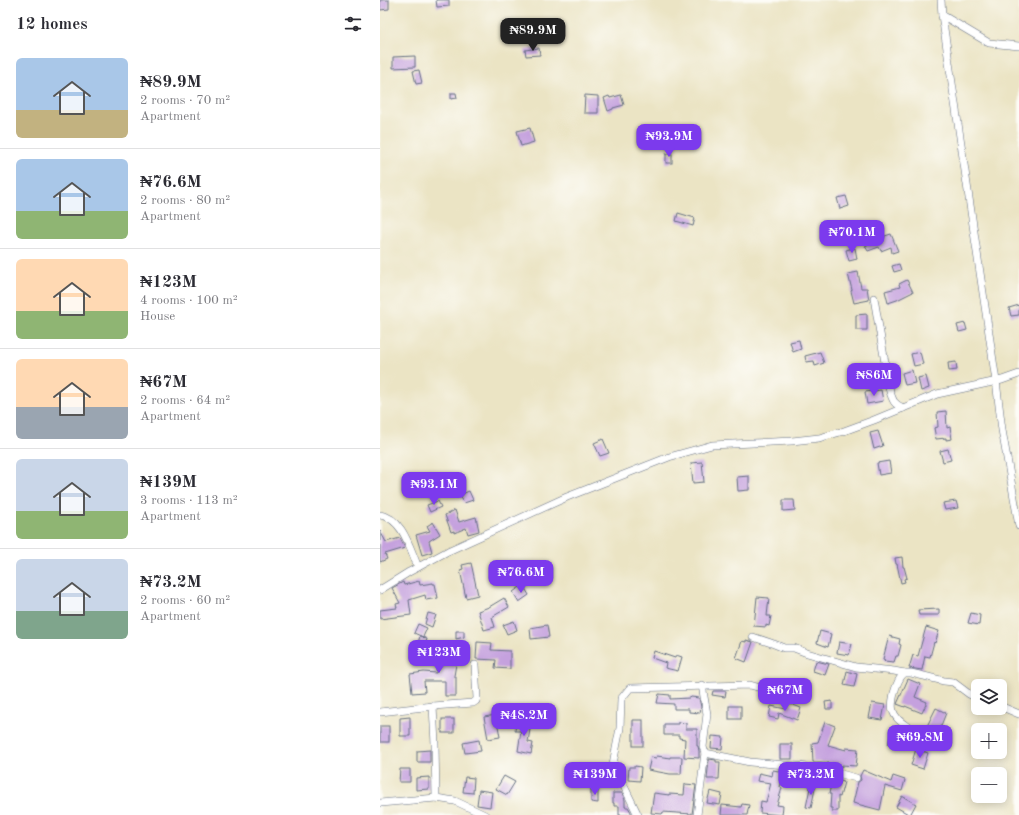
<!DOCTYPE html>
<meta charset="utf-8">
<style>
:root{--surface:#fff;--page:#f2f2f3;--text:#2b2b33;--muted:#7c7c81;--line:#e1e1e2;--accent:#7c3aed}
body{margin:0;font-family:"Old Standard TT",serif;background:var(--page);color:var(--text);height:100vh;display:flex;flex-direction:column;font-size:15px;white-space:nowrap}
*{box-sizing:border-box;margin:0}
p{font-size:13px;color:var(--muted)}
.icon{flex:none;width:22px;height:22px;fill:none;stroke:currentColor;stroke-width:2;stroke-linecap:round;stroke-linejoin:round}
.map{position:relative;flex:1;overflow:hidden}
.sheet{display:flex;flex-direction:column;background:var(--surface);width:380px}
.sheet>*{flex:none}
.fabs{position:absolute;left:591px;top:679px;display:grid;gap:8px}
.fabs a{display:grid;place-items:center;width:36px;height:36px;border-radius:6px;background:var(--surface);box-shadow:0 2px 10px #0003;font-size:20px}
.price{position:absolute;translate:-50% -34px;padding:0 9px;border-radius:8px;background:var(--accent);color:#fff;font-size:13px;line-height:26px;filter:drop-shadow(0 1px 2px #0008)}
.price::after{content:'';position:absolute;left:50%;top:24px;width:12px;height:9px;margin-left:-6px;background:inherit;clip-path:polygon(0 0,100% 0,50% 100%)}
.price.current{background:#222;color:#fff}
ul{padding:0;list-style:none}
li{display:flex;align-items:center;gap:12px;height:100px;padding:0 16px}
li+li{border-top:1px solid var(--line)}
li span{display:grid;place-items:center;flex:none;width:112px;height:80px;border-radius:6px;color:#555}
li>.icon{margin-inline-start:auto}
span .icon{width:48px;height:48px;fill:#fffc;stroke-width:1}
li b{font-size:17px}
h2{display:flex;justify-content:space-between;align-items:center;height:48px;padding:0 16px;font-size:17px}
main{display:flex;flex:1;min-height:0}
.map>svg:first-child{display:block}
.building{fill:#c5a1de}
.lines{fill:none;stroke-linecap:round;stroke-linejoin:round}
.street-casing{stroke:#646e82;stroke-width:8}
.street{stroke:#fff;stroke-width:7}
</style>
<main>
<section class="sheet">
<h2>12 homes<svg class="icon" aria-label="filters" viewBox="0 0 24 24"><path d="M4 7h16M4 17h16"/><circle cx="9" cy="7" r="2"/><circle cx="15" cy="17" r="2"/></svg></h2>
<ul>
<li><span style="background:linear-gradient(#a9c7e8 65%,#c2b280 0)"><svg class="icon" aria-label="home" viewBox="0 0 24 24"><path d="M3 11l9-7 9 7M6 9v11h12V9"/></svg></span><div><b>₦89.9M</b><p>2 rooms · 70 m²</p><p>Apartment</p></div></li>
<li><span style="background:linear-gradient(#a9c7e8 65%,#8fb573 0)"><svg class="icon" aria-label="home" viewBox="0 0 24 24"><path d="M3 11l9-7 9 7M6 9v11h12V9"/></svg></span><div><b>₦76.6M</b><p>2 rooms · 80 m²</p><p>Apartment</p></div></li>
<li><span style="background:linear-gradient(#ffd9b3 65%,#8fb573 0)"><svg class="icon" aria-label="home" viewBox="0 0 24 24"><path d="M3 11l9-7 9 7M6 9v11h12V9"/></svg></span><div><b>₦123M</b><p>4 rooms · 100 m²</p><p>House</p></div></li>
<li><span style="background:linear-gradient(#ffd9b3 60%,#9aa5b1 0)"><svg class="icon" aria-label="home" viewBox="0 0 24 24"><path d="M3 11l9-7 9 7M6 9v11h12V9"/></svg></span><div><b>₦67M</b><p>2 rooms · 64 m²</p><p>Apartment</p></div></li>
<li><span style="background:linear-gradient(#c9d6e8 65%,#8fb573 0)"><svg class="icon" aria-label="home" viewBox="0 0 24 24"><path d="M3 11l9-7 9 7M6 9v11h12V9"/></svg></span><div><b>₦139M</b><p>3 rooms · 113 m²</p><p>Apartment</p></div></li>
<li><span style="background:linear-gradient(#c9d6e8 65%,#7fa58c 0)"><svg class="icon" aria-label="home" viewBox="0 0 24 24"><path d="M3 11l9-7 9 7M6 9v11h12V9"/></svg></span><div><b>₦73.2M</b><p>2 rooms · 60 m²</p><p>Apartment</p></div></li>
</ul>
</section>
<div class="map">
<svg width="639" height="815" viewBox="0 0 639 815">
<rect width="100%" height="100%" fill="#fdfcf7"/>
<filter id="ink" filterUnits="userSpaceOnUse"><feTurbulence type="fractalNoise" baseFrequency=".025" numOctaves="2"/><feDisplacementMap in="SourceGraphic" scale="8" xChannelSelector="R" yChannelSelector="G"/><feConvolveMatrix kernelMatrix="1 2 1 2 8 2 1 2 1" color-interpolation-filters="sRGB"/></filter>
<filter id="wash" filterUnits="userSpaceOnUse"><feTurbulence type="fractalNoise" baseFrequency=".012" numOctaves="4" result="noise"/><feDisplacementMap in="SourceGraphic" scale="16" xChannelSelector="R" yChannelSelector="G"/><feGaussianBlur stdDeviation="0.9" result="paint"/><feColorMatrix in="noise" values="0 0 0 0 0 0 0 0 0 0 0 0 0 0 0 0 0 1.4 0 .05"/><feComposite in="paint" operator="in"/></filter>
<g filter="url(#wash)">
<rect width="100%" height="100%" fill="#ebe4c4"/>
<g id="blocks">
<g class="building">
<polygon points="0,0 9,0 9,9 0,10"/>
<polygon points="56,0 69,0 69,6 57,7"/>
<polygon points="159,48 160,55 146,56 145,50"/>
<polygon points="35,56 35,67 13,68 13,57"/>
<polygon points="39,70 42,83 36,84 33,71"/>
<polygon points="71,93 76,93 77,98 71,99"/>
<polygon points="205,95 218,96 218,113 204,113"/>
<polygon points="241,95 244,105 233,108 233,109 228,111 224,98 229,96 230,98"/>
<polygon points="150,128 154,142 141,146 137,131"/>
<rect x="286" y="154" width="6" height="9"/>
<polygon points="466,196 469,206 460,209 457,198"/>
<polygon points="298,213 315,218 313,226 296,221"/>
<polygon points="497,228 502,237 511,234 518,251 512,253 511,247 501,251 499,247 488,251 485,246 491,243 486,233"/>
<polygon points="473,248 475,248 477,259 469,261 466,250"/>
<polygon points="519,264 521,270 514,272 512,266"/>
<polygon points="478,272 481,288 487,288 489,300 474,303 471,291 472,290 468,274"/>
<polygon points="527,280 533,292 517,300 508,303 505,291 520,287 519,284"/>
<polygon points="639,305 639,315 631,316 629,308"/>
<polygon points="487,314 487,330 476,330 476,315"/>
<polygon points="585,323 587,330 579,332 577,325"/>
<polygon points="419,340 421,349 413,352 410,342"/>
<polygon points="440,352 444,363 435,366 434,361 426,362 425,356"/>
<polygon points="540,352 543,364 534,366 531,354"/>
<polygon points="576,362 577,370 569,371 568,363"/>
<polygon points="532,370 535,383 525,385 522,373"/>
<polygon points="546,376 549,388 541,391 538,378"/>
<polygon points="501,390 503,401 487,404 485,392"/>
<polygon points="566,411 567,428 570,427 572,439 566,440 566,438 556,439 554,428 558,427 557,412"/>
<polygon points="498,431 503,446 494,449 490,433"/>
<polygon points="223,439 229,453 220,456 214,443"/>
<polygon points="568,449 571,460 563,462 560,451"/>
<polygon points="509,461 511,473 499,475 497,463"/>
<polygon points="322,462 324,482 313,483 311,463"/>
<polygon points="369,476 369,490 358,491 357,477"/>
<polygon points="89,491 93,500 84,503 80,495"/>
<polygon points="403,500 414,500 415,510 403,511"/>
<polygon points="58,501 61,507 50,512 47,505"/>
<polygon points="576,501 578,508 565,510 563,503"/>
<polygon points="75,510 79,522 96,517 99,531 88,534 86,528 74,533 74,531 71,532 65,515"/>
<polygon points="53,522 60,534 49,541 52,552 42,555 36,535 50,531 47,526"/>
<polygon points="0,531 6,542 20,538 25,548 5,554 7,559 0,562"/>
<polygon points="522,557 523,567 524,567 527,578 524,579 525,582 521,583 517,564 516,564 515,558"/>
<polygon points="91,563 98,595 86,598 80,570 83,569 82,565"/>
<polygon points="39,581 40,585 53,583 53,584 55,584 58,598 46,600 45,595 29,600 31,615 0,619 0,610 17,608 16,604 20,603 12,588 23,582 24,585"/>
<polygon points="143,585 149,595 139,602 133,592"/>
<polygon points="377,597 389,598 387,616 391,616 389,626 386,625 386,627 374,626"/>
<polygon points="124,598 129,607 112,617 115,627 104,630 98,611 109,607"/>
<polygon points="559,609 559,615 539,615 538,610"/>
<polygon points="48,613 56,615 52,627 45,624"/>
<polygon points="591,613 600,615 599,625 588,623"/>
<polygon points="134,621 137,630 127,634 123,625"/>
<polygon points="38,624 47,628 43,637 34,633"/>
<polygon points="167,625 169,637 151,639 150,628"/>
<polygon points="546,627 559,631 555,643 554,642 550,657 545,656 542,670 529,668 533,655 538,656"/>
<polygon points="76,631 84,631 84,637 76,639"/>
<polygon points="440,631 451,634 448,647 437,643"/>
<polygon points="40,636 47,639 44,649 37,647"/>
<polygon points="509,636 520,639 519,644 521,645 518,656 516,656 514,662 504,661 505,660 503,659"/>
<polygon points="366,640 373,642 366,662 356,658 362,641 366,642"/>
<polygon points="97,642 112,643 111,650 130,651 130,669 115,668 116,660 96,659"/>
<polygon points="459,642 472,644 469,655 457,653"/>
<polygon points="62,644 73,645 72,657 77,658 74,676 76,676 76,696 65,696 65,681 44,681 45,692 32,693 30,674 44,672 56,673 59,655 61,655"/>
<polygon points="274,651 295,658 296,655 302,657 298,671 285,668 286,663 272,658"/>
<polygon points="436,661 449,664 445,675 433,671"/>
<polygon points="467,671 477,674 474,687 464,685"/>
<polygon points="528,679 540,684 535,697 547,702 542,713 525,706 525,707 517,704"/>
<polygon points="333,691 346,691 345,697 332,695"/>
<polygon points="279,694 290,695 290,699 310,698 311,697 319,698 321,707 320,713 309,712 309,709 294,709 294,704 277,703"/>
<polygon points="452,701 452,709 446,709 445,702"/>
<polygon points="408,703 421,708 417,720 399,713 398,719 389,717 391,706 406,709"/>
<polygon points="492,703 505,705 502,720 489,718"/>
<rect x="349" y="706" width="12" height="13"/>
<polygon points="556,708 566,713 558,733 546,728"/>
<polygon points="116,715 120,737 108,739 104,717"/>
<polygon points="30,717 30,736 20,736 20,718"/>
<rect x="62" y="719" width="12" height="14"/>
<rect x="253" y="720" width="10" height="26"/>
<polygon points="136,721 151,723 148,742 153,743 151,754 138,751 141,731 135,731"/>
<polygon points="298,722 306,723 306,729 317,729 317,746 318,746 319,751 319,758 304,757 305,739 299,738 299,735 284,735 284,724 298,724"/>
<polygon points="445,722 455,726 448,745 466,750 466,748 478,749 476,766 462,765 462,767 448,763 448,762 433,762 432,743 438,742"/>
<rect x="0" y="726" width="9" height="16"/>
<polygon points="513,731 522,733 520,747 508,745 510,736 512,736"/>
<polygon points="332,736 343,737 342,749 331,748"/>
<polygon points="99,740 101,751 85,753 83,743"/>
<rect x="400" y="744" width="12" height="15"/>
<polygon points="536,749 548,753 543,769 531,765"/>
<polygon points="50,750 50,762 37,762 37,751"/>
<polygon points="277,756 290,758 290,757 302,757 301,774 290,774 268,770 271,757 276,758"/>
<polygon points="329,759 336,760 336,762 340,762 339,779 327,779"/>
<polygon points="255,766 261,767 260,781 248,780 249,767 255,767"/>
<polygon points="20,769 30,769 30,782 19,782"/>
<polygon points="393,770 404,772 400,787 402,788 397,805 403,806 402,815 380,813 381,801 386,802 391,783 377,781 379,773 392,776"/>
<polygon points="483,770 511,782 513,776 525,780 522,791 505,786 500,810 473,803 478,782 481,780 480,776"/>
<polygon points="124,776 135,782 127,795 116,789"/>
<polygon points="49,777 49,789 36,790 36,778"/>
<polygon points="85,777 94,778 93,793 83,792"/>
<polygon points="452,779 464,782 460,797 458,796 458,811 452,811 452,808 450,808 451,794 449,794"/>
<polygon points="431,783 436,784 431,808 426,807"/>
<polygon points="305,784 316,785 312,814 283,812 282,814 271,813 274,793 289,795 289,794 304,795"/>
<polygon points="211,789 218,789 218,803 211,802"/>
<polygon points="99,790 112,792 110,807 97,805"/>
<polygon points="330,791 342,794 340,805 327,803"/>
<polygon points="233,793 242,793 245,800 245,807 248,807 251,812 251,815 239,815 239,806 234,806 234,803 233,803"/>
<polygon points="522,796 536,804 530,815 516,807"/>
<polygon points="362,804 369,805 367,815 341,815 342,805 361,807"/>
</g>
</g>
</g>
<g filter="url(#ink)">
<use href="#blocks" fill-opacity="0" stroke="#646e82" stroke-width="1"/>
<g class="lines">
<g class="street-casing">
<g id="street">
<polyline points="561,0 562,15"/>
<polyline points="639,46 609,43 562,15 616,381 622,430 639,526"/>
<path d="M494 298 510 392C513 401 514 404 523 408"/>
<path d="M0 515C23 518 30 549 38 567"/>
<polyline points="0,590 29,572 68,551 187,497 289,457 332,445 412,441 439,438 464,431 494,420 557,394 622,380 639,374"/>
<polyline points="373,637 394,644 404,648 414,648 427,653 476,667 514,671 524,673 531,673 544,676 564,681 573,682 589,694 598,698"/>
<path d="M524 673C519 678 516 686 514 693 513 698 511 706 513 711 518 726 543 734 556 741"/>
<polyline points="322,685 327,714 323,747 325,753 370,762 439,768 476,778"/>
<polyline points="620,706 639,714"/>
<polyline points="0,712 53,706 93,703 96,701 97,698 95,665"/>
<polyline points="56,798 75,801 105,815"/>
<polyline points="0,803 56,798 55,744 53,706"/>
<polyline points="258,815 242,782 232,769 240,728 241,699 250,688 370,685 384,689"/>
<polyline points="317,815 325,753"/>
</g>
</g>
<use href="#street" class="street"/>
</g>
</g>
</svg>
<div class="fabs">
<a><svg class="icon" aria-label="layers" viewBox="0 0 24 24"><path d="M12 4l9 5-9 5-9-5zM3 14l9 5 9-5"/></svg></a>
<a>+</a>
<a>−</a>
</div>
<b class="price current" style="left:153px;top:52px">₦89.9M</b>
<b class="price" style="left:289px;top:158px">₦93.9M</b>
<b class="price" style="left:472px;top:254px">₦70.1M</b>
<b class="price" style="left:494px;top:397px">₦86M</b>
<b class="price" style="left:54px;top:506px">₦93.1M</b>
<b class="price" style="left:141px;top:594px">₦76.6M</b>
<b class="price" style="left:59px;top:674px">₦123M</b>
<b class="price" style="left:405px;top:712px">₦67M</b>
<b class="price" style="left:144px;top:737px">₦48.2M</b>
<b class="price" style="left:540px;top:759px">₦69.8M</b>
<b class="price" style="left:215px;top:796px">₦139M</b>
<b class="price" style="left:431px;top:796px">₦73.2M</b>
</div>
</main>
